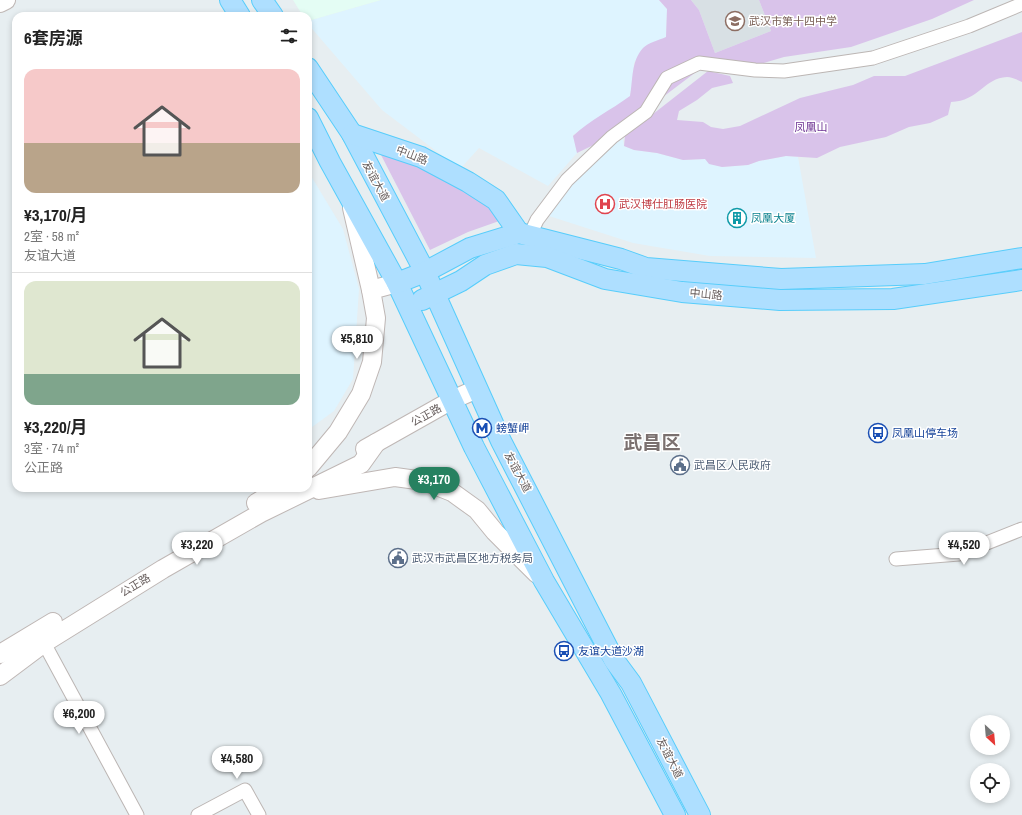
<!DOCTYPE html>
<html lang="zh">
<meta charset="utf-8">
<style>
:root{--surface:#fff;--page:#f2f2f2;--text:#222;--muted:#767676;--line:#e0e0e0;--accent:#268160}
body{margin:0;font-family:"Archivo Narrow","Noto Sans SC",sans-serif;background:var(--page);color:var(--text);height:100vh;display:flex;flex-direction:column;font-size:15px;white-space:nowrap}
*{box-sizing:border-box;margin:0}
p{font-size:13px;color:var(--muted)}
.icon{flex:none;width:22px;height:22px;fill:none;stroke:currentColor;stroke-width:2;stroke-linecap:round;stroke-linejoin:round}
.map{position:relative;flex:1;overflow:hidden}
.side{position:absolute;left:12px;top:12px;width:300px;height:480px;display:flex;flex-direction:column;background:var(--surface);border-radius:12px;box-shadow:0 2px 6px #0003}
.side>*{flex:none}
.needle{width:26px;rotate:154deg}
.controls{position:absolute;left:970px;top:715px;display:grid;gap:8px}
.controls a{display:grid;place-items:center;width:40px;height:40px;border-radius:50%;background:var(--surface);box-shadow:0 2px 6px #0003;font-size:20px}
.price{position:absolute;translate:-50% -34px;padding:0 9px;border-radius:14px;background:#fff;color:#222;font-size:13px;line-height:26px;filter:drop-shadow(0 1px 2px #0008)}
.price::after{content:'';position:absolute;left:50%;top:24px;width:12px;height:9px;margin-left:-6px;background:inherit;clip-path:polygon(0 0,100% 0,50% 100%)}
.price.current{background:var(--accent);color:#fff}
ul{padding:0;list-style:none}
li{display:grid;align-content:center;gap:8px;height:212px;padding:0 12px}
li+li{border-top:1px solid var(--line)}
li span{display:grid;place-items:center;height:124px;border-radius:12px;color:#555}
li>.icon{margin-inline-start:auto}
span .icon{width:72px;height:72px;fill:#fffc;stroke-width:1}
li b{font-size:17px}
h2{display:flex;justify-content:space-between;align-items:center;height:48px;padding:0 12px;font-size:17px}
.map>svg:first-child{display:block}
.commercial{fill:#def4ff}
.education{fill:#d8e0e4}
.medical{fill:#e4fdf4}
.green{fill:#d9c3ea}
.lines{fill:none;stroke-linecap:round;stroke-linejoin:round}
.minor-casing{stroke:#bcb6b4;stroke-width:15}
.secondary-casing{stroke:#bfb7b5;stroke-width:20}
.primary-casing{stroke:#57cdfb;stroke-width:22}
.minor{stroke:#fff;stroke-width:13}
.secondary{stroke:#fff;stroke-width:18}
.primary{stroke:#aedfff;stroke-width:20}
.labels{text-anchor:middle;dominant-baseline:central;stroke-width:3;stroke-linejoin:round;paint-order:stroke}
.education-label{font-size:11px;fill:#785e54;stroke:#fff;text-anchor:start}
.park-label{font-size:11px;fill:#6d3393;stroke:#fff}
.street-label{font-size:11px;fill:#685f5e;stroke:#fff}
.health-label{font-size:11px;fill:#be3a42;stroke:#fff;text-anchor:start}
.culture-label{font-size:11px;fill:#0d838f;stroke:#fff;text-anchor:start}
.transit-label{font-size:11px;fill:#164399;stroke:#fff;text-anchor:start}
.service-label{font-size:11px;fill:#4e5e75;stroke:#fff;text-anchor:start}
.town-label{font-size:19px;font-weight:bold;fill:#7a706f;stroke:#fff}
</style>
<div class="map">
<svg width="1022" height="815" viewBox="0 0 1022 815">
<rect width="100%" height="100%" fill="#e7eef1"/>
<g class="commercial">
<polygon points="381,0 659,0 667,9 666,37 644,48 634,63 633,79 630,97 573,135 577,153 548,186 479,148 460,169 382,110 308,24 308,21"/>
<polygon points="623,139 624,146 634,150 657,153 683,160 705,159 722,167 748,165 759,161 786,156 798,157 816,258 710,256 633,243 549,216 586,161"/>
<polygon points="308,171 343,229 359,289 353,379 334,411 308,430"/>
</g>
<polygon class="education" points="691,0 759,0 771,31 715,53 699,10"/>
<polygon class="medical" points="293,0 381,0 308,21 308,16 303,16"/>
<g class="green">
<path d="M659 0H691L699 10 715 53 771 31 759 0H974L932 19 851 47 784 57 754 66 700 69 610 137 577 153 573 136C590 120 611 110 630 96 633 80 631 61 643 48 648 43 659 40 666 37L667 9Z"/>
<path d="M1022 32V82C1018 80 1012 77 1007 77 984 78 979 101 951 102L948 115 930 123 909 127 886 137 840 147 817 158 786 156 759 161 748 165 722 167 709 164 705 159 683 160 657 153 634 150 624 146 625 136 708 71 730 76 733 83 712 88 697 100 679 111 677 120 703 122 711 127 723 129 740 126 800 98 853 85 874 76H905Z"/>
<polygon points="380,153 419,166 482,199 502,220 468,232 430,250"/>
</g>
<g class="lines">
<g class="minor-casing">
<g id="minor">
<polyline points="530,235 537,220 567,180 612,137 646,112 667,78 699,63 755,70 784,71 873,58 969,26 1022,4"/>
<polyline points="896,559 959,554 1022,529"/>
<polyline points="44,643 137,815"/>
<polyline points="198,815 245,790 259,815"/>
</g>
</g>
<g class="secondary-casing">
<g id="secondary">
<polyline points="0,3 6,0"/>
<polyline points="352,208 371,290"/>
<polyline points="365,449 452,400 477,389"/>
<polyline points="308,468 338,432 361,394 372,362 376,318 371,290 397,283"/>
<polyline points="319,490 395,477 424,481 452,492 477,510 495,532 537,574"/>
<polyline points="256,503 281,488"/>
<polyline points="0,654 53,622"/>
<polyline points="0,676 44,643 163,569 261,513 361,464 376,443"/>
</g>
</g>
<g class="primary-casing">
<g id="primary">
<polyline points="230,0 240,16"/>
<polyline points="262,0 273,16"/>
<polyline points="308,68 352,134 425,272 501,441 614,660 631,683 700,815"/>
<polyline points="308,118 330,162 397,283 474,447 544,581 611,694 675,815"/>
<polyline points="352,134 421,157 468,182 496,200 519,233"/>
<polyline points="397,283 425,272 470,248 519,233 621,259 646,268 781,279 925,274 1022,258"/>
<polyline points="422,300 461,281 485,265 516,254 547,257 605,279 682,292 780,300 893,299 1022,280"/>
</g>
</g>
<use href="#minor" class="minor"/>
<use href="#secondary" class="secondary"/>
<use href="#primary" class="primary"/>
</g>
<defs>
<g id="school-ring" transform="scale(1)"><circle r="9.5" fill="#fff" stroke="#8d6e63" stroke-width="1.5"/><path d="M0-5L7-2L0 1L-7-2ZM-4 1L0 2.5L4 1V4Q0 6-4 4Z" fill="#8d6e63"/></g>
<g id="hospital-ring" transform="scale(1)"><circle r="9.5" fill="#fff" stroke="#e0444e" stroke-width="1.5"/><path d="M-5-5h3v3.5h4V-5h3V5h-3V1.5h-4V5h-3Z" fill="#e0444e"/></g>
<g id="building-ring" transform="scale(1)"><circle r="9.5" fill="#fff" stroke="#0f9aa8" stroke-width="1.5"/><path d="M-4-6H4V6H1V3H-1V6H-4ZM-2.5-4.3h1.7v1.8h-1.7ZM.8-4.3h1.7v1.8H.8ZM-2.5-1h1.7V.8h-1.7ZM.8-1h1.7V.8H.8Z" fill="#0f9aa8"/></g>
<g id="metro-ring" transform="scale(1)"><circle r="9.5" fill="#fff" stroke="#1a4fb4" stroke-width="1.5"/><path d="M-5.5 5V-5H-3L0 0L3-5H5.5V5H3V-.5L0 4L-3-.5V5Z" fill="#1a4fb4"/></g>
<g id="bus-ring" transform="scale(1)"><circle r="9.5" fill="#fff" stroke="#1a4fb4" stroke-width="1.5"/><path d="M-5-6H5V4H4V6H2V4H-2V6H-4V4H-5ZM-3.5-4V0h7V-4ZM-3.5 1.2v1.5H-2V1.2ZM2 1.2v1.5H3.5V1.2Z" fill="#1a4fb4"/></g>
<g id="civic-ring" transform="scale(1)"><circle r="9.5" fill="#fff" stroke="#5c6f8a" stroke-width="1.5"/><path d="M-.6-6.5H3V-4.5H.6V-3L4-1V1h2V6H-6V1h2V-1L-.6-3ZM-1.2 2.5V6h2.4V2.5Z" fill="#5c6f8a"/></g>
</defs>
<g fill-rule="evenodd">
<use href="#school-ring" x="735" y="21"/>
<use href="#hospital-ring" x="605" y="204"/>
<use href="#building-ring" x="737" y="218"/>
<use href="#metro-ring" x="482" y="428"/>
<use href="#bus-ring" x="878" y="433"/>
<use href="#civic-ring" x="680" y="465"/>
<use href="#civic-ring" x="398" y="558"/>
<use href="#bus-ring" x="564" y="651"/>
</g>
<g class="labels">
<g class="education-label">
<text x="749" y="21">武汉市第十四中学</text>
</g>
<g class="park-label">
<text x="811" y="127">凤凰山</text>
</g>
<g class="street-label">
<text transform="translate(412 155) rotate(21)">中山路</text>
<text transform="translate(376 181) rotate(62)">友谊大道</text>
<text transform="translate(706 294) rotate(5)">中山路</text>
<text transform="translate(426 415) rotate(-29)">公正路</text>
<text transform="translate(518 472) rotate(62)">友谊大道</text>
<text transform="translate(135 585) rotate(-31)">公正路</text>
<text transform="translate(670 758) rotate(63)">友谊大道</text>
</g>
<g class="health-label">
<text x="619" y="204">武汉博仕肛肠医院</text>
</g>
<g class="culture-label">
<text x="751" y="218">凤凰大厦</text>
</g>
<g class="transit-label">
<text x="496" y="428">螃蟹岬</text>
<text x="892" y="433">凤凰山停车场</text>
<text x="578" y="651">友谊大道沙湖</text>
</g>
<g class="service-label">
<text x="694" y="465">武昌区人民政府</text>
<text x="412" y="558">武汉市武昌区地方税务局</text>
</g>
<g class="town-label">
<text x="652" y="442">武昌区</text>
</g>
</g>
</svg>
<div class="controls">
<a><svg class="needle" viewBox="-14 -14 28 28"><path d="M0-13l5 13h-10z" fill="#e53935"/><path d="M0 13l5-13h-10z" fill="#767676"/></svg></a>
<a><svg class="icon" aria-label="locate" viewBox="0 0 24 24"><circle cx="12" cy="12" r="6"/><path d="M12 2v4M12 18v4M2 12h4M18 12h4"/></svg></a>
</div>
<b class="price" style="left:357px;top:360px">¥5,810</b>
<b class="price current" style="left:434px;top:501px">¥3,170</b>
<b class="price" style="left:197px;top:566px">¥3,220</b>
<b class="price" style="left:964px;top:566px">¥4,520</b>
<b class="price" style="left:79px;top:735px">¥6,200</b>
<b class="price" style="left:237px;top:780px">¥4,580</b>
<section class="side">
<h2>6套房源<svg class="icon" aria-label="filters" viewBox="0 0 24 24"><path d="M4 7h16M4 17h16"/><circle cx="9" cy="7" r="2"/><circle cx="15" cy="17" r="2"/></svg></h2>
<ul>
<li><span style="background:linear-gradient(#f6c9c9 60%,#b9a48a 0)"><svg class="icon" aria-label="home" viewBox="0 0 24 24"><path d="M3 11l9-7 9 7M6 9v11h12V9"/></svg></span><div><b>¥3,170/月</b><p>2室 · 58 m²</p><p>友谊大道</p></div></li>
<li><span style="background:linear-gradient(#dfe7d0 75%,#7fa58c 0)"><svg class="icon" aria-label="home" viewBox="0 0 24 24"><path d="M3 11l9-7 9 7M6 9v11h12V9"/></svg></span><div><b>¥3,220/月</b><p>3室 · 74 m²</p><p>公正路</p></div></li>
</ul>
</section>
</div>
